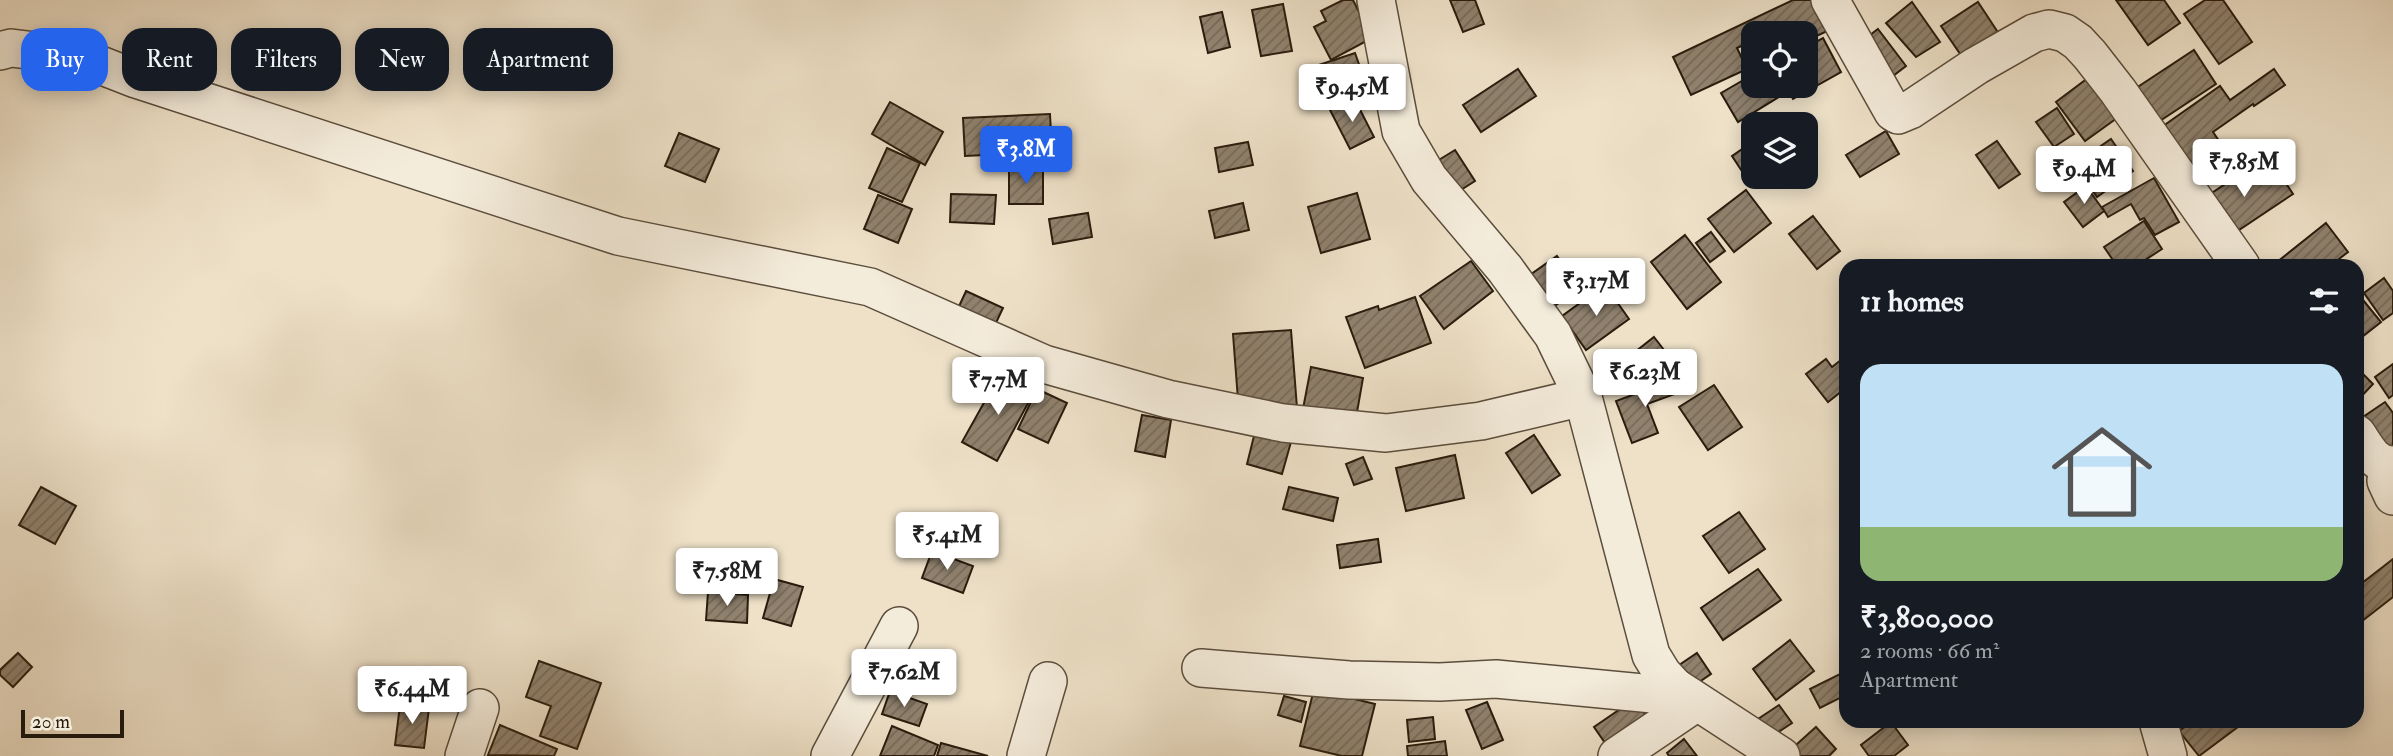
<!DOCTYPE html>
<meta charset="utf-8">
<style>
:root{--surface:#171b24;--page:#242831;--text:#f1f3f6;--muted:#9ea1a6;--accent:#2563eb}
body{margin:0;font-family:"IM FELL Double Pica",serif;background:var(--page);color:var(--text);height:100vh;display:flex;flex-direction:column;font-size:26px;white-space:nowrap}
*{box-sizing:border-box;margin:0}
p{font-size:23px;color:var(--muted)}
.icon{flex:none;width:38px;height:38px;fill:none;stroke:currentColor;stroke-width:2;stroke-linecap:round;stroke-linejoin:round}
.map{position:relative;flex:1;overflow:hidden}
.details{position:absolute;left:1839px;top:259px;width:525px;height:469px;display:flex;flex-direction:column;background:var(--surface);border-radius:21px;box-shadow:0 4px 18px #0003}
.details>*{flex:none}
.guide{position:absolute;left:21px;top:28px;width:665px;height:63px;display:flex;gap:14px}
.buttons{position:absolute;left:1741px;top:21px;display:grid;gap:14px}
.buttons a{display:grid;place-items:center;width:77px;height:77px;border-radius:14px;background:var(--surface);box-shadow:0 4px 18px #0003;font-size:35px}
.scale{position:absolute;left:21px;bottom:18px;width:103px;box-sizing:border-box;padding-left:7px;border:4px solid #2a1c0d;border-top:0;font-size:19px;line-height:24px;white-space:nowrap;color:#2a1c0d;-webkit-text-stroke:5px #f4ecdb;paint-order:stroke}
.price{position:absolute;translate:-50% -60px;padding:0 16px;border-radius:7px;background:#fff;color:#222;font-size:23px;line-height:46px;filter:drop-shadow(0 2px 4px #0008)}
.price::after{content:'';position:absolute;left:50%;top:42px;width:21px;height:16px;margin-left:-10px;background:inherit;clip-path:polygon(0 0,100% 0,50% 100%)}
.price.active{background:var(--accent);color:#fff}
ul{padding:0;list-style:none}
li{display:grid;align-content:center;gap:14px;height:371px;padding:0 21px}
li span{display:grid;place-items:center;height:217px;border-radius:21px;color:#555}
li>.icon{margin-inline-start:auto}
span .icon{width:126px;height:126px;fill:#fffc;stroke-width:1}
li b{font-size:30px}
h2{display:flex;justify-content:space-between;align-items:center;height:84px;padding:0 21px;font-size:30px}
.pill{padding:0 24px;border-radius:21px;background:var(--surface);box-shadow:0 4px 18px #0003;font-size:24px;line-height:63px}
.pill.active{background:var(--accent);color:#fff}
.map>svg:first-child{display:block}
.building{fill:url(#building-hatch);stroke:#2a1c0d;stroke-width:2}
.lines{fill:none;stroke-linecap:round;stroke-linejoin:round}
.minor-casing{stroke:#5b4d3c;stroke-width:40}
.minor{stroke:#f4ecdb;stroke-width:37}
</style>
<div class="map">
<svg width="2393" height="756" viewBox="0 0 2393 756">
<defs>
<pattern id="building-hatch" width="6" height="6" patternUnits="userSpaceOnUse" patternTransform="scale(1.75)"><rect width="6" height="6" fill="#90826e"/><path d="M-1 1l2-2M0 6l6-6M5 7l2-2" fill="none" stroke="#766a59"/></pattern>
</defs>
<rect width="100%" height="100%" fill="#eee1c8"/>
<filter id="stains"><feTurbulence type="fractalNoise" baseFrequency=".00286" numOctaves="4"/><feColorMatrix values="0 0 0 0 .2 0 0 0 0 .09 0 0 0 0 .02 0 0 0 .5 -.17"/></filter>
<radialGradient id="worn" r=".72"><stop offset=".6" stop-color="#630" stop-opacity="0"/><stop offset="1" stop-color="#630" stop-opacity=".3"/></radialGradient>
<g class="building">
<polygon points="1343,0 1353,0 1372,38 1331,60 1314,27 1326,21 1321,11"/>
<polygon points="1450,0 1475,0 1484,24 1463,32"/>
<polygon points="1793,0 1826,0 1838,26 1806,41 1806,33 1778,33 1776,29 1768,33 1754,33 1754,40 1737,48 1747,69 1691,95 1673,57"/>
<polygon points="2116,0 2164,0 2180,23 2148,45"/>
<polygon points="2205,0 2223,0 2252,42 2219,64 2184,14"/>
<polygon points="1912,2 1940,42 1916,57 1886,23"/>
<polygon points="1978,2 2001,37 1965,61 1941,26"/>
<polygon points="1283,4 1292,51 1261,56 1252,10"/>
<polygon points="1222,12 1230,47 1208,53 1200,17"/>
<polygon points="1878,29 1906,66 1889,79 1861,42"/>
<polygon points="1823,38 1841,72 1793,99 1786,86 1806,86 1806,47"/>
<polygon points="2194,50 2216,84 2146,130 2124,96"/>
<polygon points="1355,53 1366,84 1326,97 1316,66"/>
<polygon points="1518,69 1536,96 1481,132 1463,105"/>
<polygon points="2274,69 2285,85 2254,106 2253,104 2213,132 2228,154 2183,185 2149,136 2220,86 2230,100"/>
<polygon points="1754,74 1754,86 1783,86 1787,92 1738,122 1721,93"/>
<polygon points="2088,78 2117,118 2085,141 2056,102"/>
<polygon points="1354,98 1374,137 1350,149 1330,110"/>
<polygon points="890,102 943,132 925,165 872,134"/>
<polygon points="2057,108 2074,134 2054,147 2036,122"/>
<polygon points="1050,114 1052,152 965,156 963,118"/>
<polygon points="1886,131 1899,154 1860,177 1846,155"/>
<polygon points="679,133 719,149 705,182 665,166"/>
<polygon points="2111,139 2133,171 2097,197 2075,164"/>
<polygon points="1754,141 1754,177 1757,177 1749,182 1732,156"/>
<polygon points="1997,141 2020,174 1999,188 1976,155"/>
<polygon points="1248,142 1253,165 1219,172 1215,148"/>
<polygon points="887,148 920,163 902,202 869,188"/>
<polygon points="1455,150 1475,181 1448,198 1429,166"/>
<polygon points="2268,156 2293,194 2221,242 2195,204"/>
<rect x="1009" y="167" width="34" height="37"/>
<polygon points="2154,178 2179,222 2155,235 2144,218 2140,220 2131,204 2108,217 2102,207"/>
<polygon points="2086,186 2104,211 2083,227 2064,202"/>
<polygon points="1746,190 1771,223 1734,252 1708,219"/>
<polygon points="1357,193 1370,239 1321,253 1308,207"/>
<polygon points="951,194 996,195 994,224 950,222"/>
<polygon points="878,195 912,209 898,243 864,229"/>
<polygon points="1243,203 1249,230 1215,238 1209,211"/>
<polygon points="1088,213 1092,237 1053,244 1049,219"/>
<polygon points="1813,216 1840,251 1817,269 1789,234"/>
<polygon points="2144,221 2162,249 2136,266 2117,266 2104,247"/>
<polygon points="2326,223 2348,252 2330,266 2272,266"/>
<polygon points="1711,232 1725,251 1710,262 1696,243"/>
<polygon points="1685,235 1721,282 1687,309 1651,262"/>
<polygon points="1557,256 1580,288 1550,309 1527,277"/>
<polygon points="1471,261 1493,291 1444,329 1420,296"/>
<polygon points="2384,278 2393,291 2393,313 2383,320 2364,293"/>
<polygon points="1605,285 1629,319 1586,350 1562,316"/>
<polygon points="966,291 1003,308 987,342 950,326"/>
<polygon points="1415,297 1431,343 1365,368 1346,317 1378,306 1379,310"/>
<polygon points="2363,300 2381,322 2357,341 2357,304"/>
<polygon points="1291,330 1297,408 1239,413 1233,334"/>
<polygon points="1654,337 1671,359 1628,393 1611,371"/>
<polygon points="1846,356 1846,396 1842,391 1828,402 1806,374 1826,359 1832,367"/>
<polygon points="2393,364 2393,395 2389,398 2375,377"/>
<polygon points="1311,367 1363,378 1356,418 1303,409"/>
<polygon points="2359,370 2373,384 2357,401 2357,372"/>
<polygon points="1000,374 1034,392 997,461 962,442"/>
<polygon points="1678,378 1683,391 1647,404 1658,433 1632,443 1616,401"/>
<polygon points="1714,385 1742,427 1708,450 1679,407"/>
<polygon points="1037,389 1067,403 1048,443 1018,429"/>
<polygon points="2385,402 2393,413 2393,473 2357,421"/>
<polygon points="1142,415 1171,420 1165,457 1135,451"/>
<polygon points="1255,432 1291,442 1282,474 1247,464"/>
<polygon points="1534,435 1560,475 1532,493 1506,453"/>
<polygon points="1455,455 1464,498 1406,511 1396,468"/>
<polygon points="1363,457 1372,479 1354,485 1346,464"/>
<polygon points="41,487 76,506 55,544 19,525"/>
<polygon points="1289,487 1338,498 1333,521 1283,509"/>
<polygon points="1739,512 1765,549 1729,573 1703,536"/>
<polygon points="1378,539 1381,562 1340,568 1337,545"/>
<polygon points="932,551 973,566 963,593 922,578"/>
<polygon points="2393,559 2393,597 2357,625 2357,587"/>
<polygon points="1758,569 1781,600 1723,640 1701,608"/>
<polygon points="774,579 803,587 791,626 763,618"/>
<polygon points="708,592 748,595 747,623 706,620"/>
<polygon points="1790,640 1814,671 1776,700 1753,669"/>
<polygon points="18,653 32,667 13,687 0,675 0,670"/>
<polygon points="1697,653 1711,674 1677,697 1663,676"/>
<polygon points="539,661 601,683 577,749 540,736 551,706 526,697"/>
<polygon points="1846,671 1846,695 1820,708 1810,689"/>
<polygon points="1314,689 1375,704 1362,756 1342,756 1300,746"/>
<polygon points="890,691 927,704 919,726 882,714"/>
<polygon points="1284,696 1306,702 1301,722 1278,715"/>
<polygon points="1635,699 1655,730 1614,756 1594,727"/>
<polygon points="1487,702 1503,740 1482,749 1466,710"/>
<polygon points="400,705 429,708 424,748 395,745"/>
<polygon points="1779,705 1792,723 1771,737 1758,719"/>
<polygon points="1433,717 1435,739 1409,742 1407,720"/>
<polygon points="2193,721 2246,721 2199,756 2179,731"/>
<polygon points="1891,722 1908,745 1894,756 1869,756 1861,745"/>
<polygon points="500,725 557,749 554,756 488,755"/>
<polygon points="892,726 938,745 934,756 880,756"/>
<polygon points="1816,727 1836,749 1829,756 1790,756 1787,753"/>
<polygon points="1684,739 1697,756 1669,756 1667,753"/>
<polygon points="1445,741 1447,756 1408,756 1407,746"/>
<polygon points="941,743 988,756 937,756"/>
</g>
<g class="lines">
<g class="minor-casing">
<g id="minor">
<polyline points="1376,0 1401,131 1429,179 1505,269 1553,335 1583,397 1651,655 1662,673 1675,687 1781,756"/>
<polyline points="1830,0 1893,112 1898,115 1910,110 1976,66 2034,33 2049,29 2065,33 2078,42 2090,55 2118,91 2241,266"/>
<polyline points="0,51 11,48 77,56 136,79 618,236 870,287 1044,364 1168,399 1283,423 1386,433 1481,421 1583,397"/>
<path d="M2357 434C2367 449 2374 465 2393 465"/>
<polyline points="2388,466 2386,481 2393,496"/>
<polyline points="1201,668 1349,680 1440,682 1496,679 1653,694 1675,687"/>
<polyline points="2158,721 2168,756"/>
<polyline points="464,756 480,708"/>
<polyline points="830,756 899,626"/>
<polyline points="1026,756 1048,681"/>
<polyline points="1617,756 1697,702"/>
</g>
</g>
<use href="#minor" class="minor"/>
</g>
<rect width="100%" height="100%" filter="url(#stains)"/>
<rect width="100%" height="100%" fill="url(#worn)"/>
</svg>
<div class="buttons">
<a><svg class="icon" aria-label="locate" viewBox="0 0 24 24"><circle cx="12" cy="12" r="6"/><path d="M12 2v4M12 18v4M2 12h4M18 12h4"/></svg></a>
<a><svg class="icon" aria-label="layers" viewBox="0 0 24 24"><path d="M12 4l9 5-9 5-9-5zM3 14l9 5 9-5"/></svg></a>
</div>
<div class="scale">20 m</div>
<b class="price" style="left:1352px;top:124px">₹9.45M</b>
<b class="price active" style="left:1026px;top:186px">₹3.8M</b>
<b class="price" style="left:2244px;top:199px">₹7.85M</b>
<b class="price" style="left:2084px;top:206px">₹9.4M</b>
<b class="price" style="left:1596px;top:318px">₹3.17M</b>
<b class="price" style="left:1645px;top:409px">₹6.23M</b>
<b class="price" style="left:998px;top:417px">₹7.7M</b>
<b class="price" style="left:947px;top:572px">₹5.41M</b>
<b class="price" style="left:727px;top:608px">₹7.58M</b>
<b class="price" style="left:904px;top:709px">₹7.62M</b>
<b class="price" style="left:412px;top:726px">₹6.44M</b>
<div class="guide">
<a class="pill active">Buy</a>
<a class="pill">Rent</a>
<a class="pill">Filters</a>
<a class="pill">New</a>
<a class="pill">Apartment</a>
</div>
<section class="details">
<h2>11 homes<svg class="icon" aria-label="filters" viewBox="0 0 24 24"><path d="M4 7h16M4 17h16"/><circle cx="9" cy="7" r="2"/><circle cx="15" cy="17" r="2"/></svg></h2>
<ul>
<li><span style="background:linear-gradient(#bfe0f5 75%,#8fb573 0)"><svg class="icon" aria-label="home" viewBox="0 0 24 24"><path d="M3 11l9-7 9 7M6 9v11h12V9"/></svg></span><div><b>₹3,800,000</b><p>2 rooms · 66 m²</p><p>Apartment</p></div></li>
</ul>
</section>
</div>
